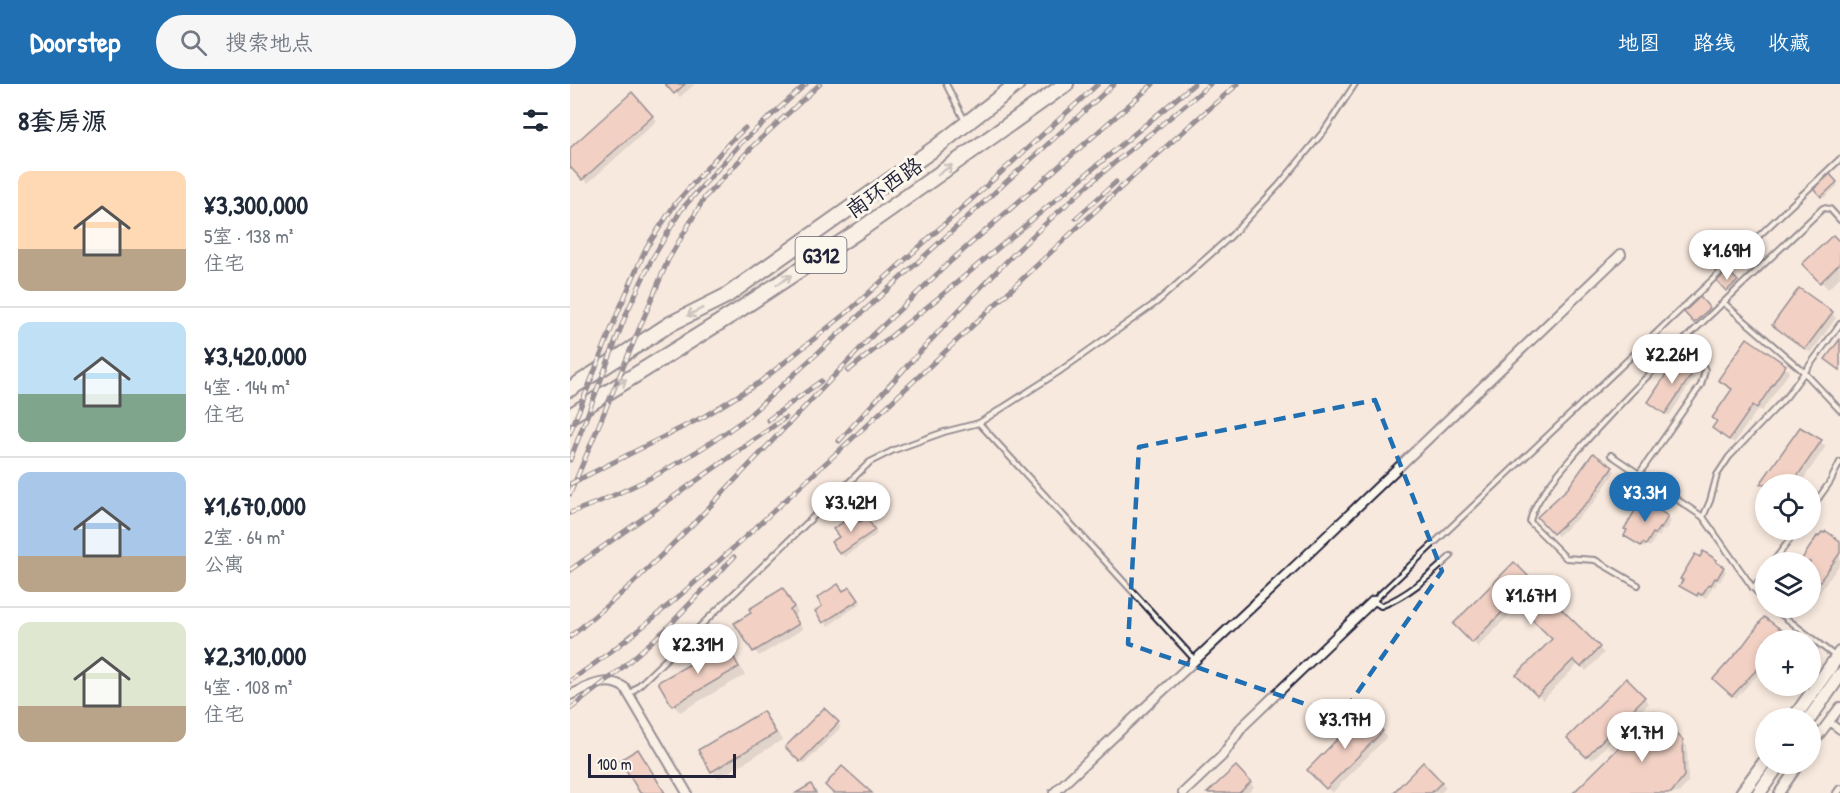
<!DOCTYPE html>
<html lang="zh">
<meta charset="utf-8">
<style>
:root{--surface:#fff;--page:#f6f6f7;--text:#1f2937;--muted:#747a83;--line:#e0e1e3;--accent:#1f6fb2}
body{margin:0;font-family:"Patrick Hand","LXGW WenKai TC",sans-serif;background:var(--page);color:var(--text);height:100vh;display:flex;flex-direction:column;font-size:22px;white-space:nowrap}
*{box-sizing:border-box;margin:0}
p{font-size:20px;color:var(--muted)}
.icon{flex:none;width:33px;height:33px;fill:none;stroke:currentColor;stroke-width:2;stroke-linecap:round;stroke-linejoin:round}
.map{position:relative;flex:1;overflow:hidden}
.sheet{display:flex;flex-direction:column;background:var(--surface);width:570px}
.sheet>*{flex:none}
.buttons{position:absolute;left:1185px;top:390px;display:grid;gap:12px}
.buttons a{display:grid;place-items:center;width:66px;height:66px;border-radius:50%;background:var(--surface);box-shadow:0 3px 9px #0003;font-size:30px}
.scale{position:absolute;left:18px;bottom:15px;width:148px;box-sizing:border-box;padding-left:6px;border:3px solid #22223b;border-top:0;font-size:16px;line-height:21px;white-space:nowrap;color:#22223b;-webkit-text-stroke:4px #fbf7ec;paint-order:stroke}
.price{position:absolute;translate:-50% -51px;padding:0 14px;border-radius:21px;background:#fff;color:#222;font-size:20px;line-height:39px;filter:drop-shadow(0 2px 3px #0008)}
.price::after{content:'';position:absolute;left:50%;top:36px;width:18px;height:14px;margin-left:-9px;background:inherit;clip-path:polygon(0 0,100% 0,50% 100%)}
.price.current{background:var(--accent);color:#fff}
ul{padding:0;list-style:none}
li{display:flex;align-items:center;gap:18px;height:150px;padding:0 18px}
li+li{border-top:2px solid var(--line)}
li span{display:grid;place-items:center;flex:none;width:168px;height:120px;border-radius:12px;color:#555}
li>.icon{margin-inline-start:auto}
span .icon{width:72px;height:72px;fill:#fffc;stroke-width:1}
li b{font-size:26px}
h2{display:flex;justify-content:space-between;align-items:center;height:72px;padding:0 18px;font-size:26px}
header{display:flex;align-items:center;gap:36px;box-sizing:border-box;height:84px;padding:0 30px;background:var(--accent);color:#fff}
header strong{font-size:28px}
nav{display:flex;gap:33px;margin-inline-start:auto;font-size:21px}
.search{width:420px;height:54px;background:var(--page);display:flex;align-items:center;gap:15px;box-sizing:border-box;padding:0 21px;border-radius:33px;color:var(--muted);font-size:22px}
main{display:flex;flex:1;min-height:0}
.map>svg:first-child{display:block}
.shadow{fill:#0003}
.building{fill:#ecb3a5;stroke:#22223b;stroke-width:1.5}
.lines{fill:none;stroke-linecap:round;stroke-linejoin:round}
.service-casing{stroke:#22223b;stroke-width:8}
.pedestrian-casing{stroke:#22223b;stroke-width:10}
.minor-casing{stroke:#22223b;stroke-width:12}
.primary-casing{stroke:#22223b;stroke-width:16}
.trunk-casing{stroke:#22223b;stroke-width:18}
.service{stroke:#fbf7ec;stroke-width:4}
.pedestrian{stroke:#fbf7ec;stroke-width:6}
.minor{stroke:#fbf7ec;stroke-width:8}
.primary{stroke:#fbf7ec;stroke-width:12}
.trunk{stroke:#fbf7ec;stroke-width:14}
.rail-casing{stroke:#22223b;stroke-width:5}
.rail{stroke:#fbf7ec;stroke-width:3;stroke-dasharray:9;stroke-linecap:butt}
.oneway{stroke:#99979c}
.marked{fill:none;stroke:#1f6fb2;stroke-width:4.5;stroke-dasharray:12 8;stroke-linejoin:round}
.labels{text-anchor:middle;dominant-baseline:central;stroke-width:6;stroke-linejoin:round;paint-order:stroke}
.shield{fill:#fbf7ec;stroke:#636270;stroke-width:1.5}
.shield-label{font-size:21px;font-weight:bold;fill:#22223b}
.street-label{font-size:22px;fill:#22223b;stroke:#fbf7ec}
</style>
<header>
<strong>Doorstep</strong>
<div class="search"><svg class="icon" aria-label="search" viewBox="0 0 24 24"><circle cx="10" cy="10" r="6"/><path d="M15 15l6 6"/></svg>搜索地点</div>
<nav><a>地图</a><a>路线</a><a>收藏</a></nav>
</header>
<main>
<section class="sheet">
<h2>8套房源<svg class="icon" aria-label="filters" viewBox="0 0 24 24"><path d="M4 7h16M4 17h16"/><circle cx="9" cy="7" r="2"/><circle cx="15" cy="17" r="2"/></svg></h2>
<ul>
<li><span style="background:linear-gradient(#ffd9b3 65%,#b9a48a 0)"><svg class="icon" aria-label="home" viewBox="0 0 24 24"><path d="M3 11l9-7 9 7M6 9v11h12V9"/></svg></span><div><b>¥3,300,000</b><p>5室 · 138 m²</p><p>住宅</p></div></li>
<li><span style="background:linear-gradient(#bfe0f5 60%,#7fa58c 0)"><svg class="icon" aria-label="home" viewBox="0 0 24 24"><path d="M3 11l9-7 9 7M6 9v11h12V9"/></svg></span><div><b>¥3,420,000</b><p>4室 · 144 m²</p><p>住宅</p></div></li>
<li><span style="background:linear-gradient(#a9c7e8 70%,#b9a48a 0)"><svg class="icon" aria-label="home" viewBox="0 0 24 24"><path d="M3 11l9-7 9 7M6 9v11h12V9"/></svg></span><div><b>¥1,670,000</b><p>2室 · 64 m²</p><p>公寓</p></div></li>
<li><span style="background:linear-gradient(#dfe7d0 70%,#b9a48a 0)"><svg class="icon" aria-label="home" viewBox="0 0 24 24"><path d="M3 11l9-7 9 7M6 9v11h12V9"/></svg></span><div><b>¥2,310,000</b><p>4室 · 108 m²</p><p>住宅</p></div></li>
</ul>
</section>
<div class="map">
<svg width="1270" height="709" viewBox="0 0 1270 709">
<rect width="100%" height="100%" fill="#f8e9de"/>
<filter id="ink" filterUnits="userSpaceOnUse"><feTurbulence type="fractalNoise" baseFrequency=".0167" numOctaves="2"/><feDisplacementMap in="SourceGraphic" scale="12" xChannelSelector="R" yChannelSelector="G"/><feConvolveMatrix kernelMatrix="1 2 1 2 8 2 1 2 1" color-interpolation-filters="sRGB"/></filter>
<g filter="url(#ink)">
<g class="shadow">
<polygon points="97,0 125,0 110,13"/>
<polygon points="62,10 87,37 18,99 0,80 0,66"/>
<polygon points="1260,92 1268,101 1254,114 1246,105"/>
<polygon points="1263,153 1270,159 1270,193 1258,205 1235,180"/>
<polygon points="1158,189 1168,200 1159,208 1149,197"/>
<polygon points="1130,215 1141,227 1127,240 1116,228"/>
<polygon points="1262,229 1266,234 1241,269 1209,246"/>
<polygon points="1177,256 1220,287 1192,327 1188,325 1164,359 1149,349 1163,306 1155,300"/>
<polygon points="1125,285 1128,288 1099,332 1083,321"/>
<polygon points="1230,345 1256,362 1230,400 1196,400 1196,417 1191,412 1195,405 1192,401"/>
<polygon points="1042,384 1045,388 1023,420 988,452 970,433"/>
<polygon points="1078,419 1090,426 1101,437 1095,447 1093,446 1089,453 1087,451 1080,463 1076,461 1075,464 1055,452"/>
<polygon points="300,439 307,450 274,473 271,469 290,440"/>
<polygon points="1256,449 1270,459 1270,480 1240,522 1240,478 1231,478"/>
<polygon points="1146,477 1156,487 1150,498 1148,496 1145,503 1143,502 1136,514 1132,512 1131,514 1111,502"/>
<polygon points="944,480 1034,569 1016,587 1009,579 973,616 948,591 984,555 949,521 908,563 885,540"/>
<polygon points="213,506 228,528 224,531 233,545 189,572 166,539"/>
<polygon points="283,508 291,519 258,542 247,527 274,509"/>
<polygon points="1212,548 1215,552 1212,556 1196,556 1196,579 1191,585 1192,586 1166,614 1145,595 1172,565"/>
<polygon points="155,561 163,569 175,591 110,628 103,621"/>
<polygon points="1056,596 1079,619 1022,676 999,654"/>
<polygon points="254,626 271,643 234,680 217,663"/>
<polygon points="193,629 200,636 212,656 149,694 142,687"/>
<polygon points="794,630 817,653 762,709 739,686"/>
<polygon points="1085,630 1117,662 1118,698 1109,709 1005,709"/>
<polygon points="853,680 876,703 871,709 825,709"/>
<polygon points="666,684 684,703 678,709 639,709"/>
</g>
<g class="building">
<polygon points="95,0 115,0 104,10"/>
<polygon points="62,8 83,32 12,96 0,83 0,64"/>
<polygon points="1260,90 1267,98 1251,113 1244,105"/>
<polygon points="1263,151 1270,158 1270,179 1250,199 1232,180"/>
<polygon points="1158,187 1168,197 1156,207 1147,197"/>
<polygon points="1229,204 1263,228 1235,265 1202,241"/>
<polygon points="1130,213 1140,224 1124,239 1114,228"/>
<polygon points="1177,254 1216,281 1187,324 1183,321 1159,356 1142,344 1147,337 1142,334 1162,305 1148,296"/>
<polygon points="1270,255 1270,286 1255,275"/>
<polygon points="1108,272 1126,284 1095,330 1078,318"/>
<polygon points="1230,343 1252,356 1222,400 1190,400"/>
<polygon points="1023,369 1043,383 1020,416 983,450 967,433 998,404"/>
<polygon points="1077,417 1091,425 1090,427 1098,432 1091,445 1089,444 1085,450 1083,449 1076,461 1073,459 1071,462 1054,452 1057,446 1054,445 1069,420 1074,422"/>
<polygon points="284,431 290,438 297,434 305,446 270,470 261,458 269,453 263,445"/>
<polygon points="1256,447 1270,457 1270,469 1240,511 1240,478 1230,478 1247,452 1248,453 1252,448 1254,449"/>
<polygon points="1133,467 1147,476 1146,478 1154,483 1147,495 1145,494 1141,501 1139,500 1132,511 1128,509 1127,512 1109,502 1113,496 1110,495 1125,470 1130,473"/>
<polygon points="944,478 1030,563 1011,583 1003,576 967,612 946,591 982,555 943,517 902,559 883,540"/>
<polygon points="268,500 273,507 280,503 289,516 253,539 245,527 252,522 247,514"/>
<polygon points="213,504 224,523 220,526 229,540 183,568 164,539 181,529 179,525"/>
<polygon points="1194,533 1213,547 1206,556 1196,556 1196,571 1189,580 1190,582 1162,612 1143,595 1171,564"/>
<polygon points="156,560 169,583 102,622 88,598"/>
<polygon points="1056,594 1075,613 1016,673 997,654"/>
<polygon points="254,624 269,638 230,678 215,663"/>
<polygon points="193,627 206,649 141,688 128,666"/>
<polygon points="794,628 813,647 756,705 737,686"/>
<polygon points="1085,628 1113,656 1114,692 1101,709 1003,709"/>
<polygon points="68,665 95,709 70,709 50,676"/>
<polygon points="853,678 872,698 861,709 823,709"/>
<polygon points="272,682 302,709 263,709 255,701"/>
<polygon points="666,682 681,698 669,709 637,709"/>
<polygon points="241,700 246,709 226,709"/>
</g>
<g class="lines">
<g class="service-casing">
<g id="service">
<polyline points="376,0 395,37"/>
<polyline points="1154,219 1234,288 1270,326"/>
<polyline points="409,339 625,576"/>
<polyline points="1041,371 1133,433 1183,504 1196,517"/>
<polyline points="1069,390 1131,301 1135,286 1131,278 1111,260"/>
<polyline points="1240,426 1260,398 1270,378"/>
<polyline points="1133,433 1140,417 1147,391 1159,373 1217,312 1270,240"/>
<path d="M881 472C859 492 839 511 811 522L803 517 1270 75"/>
<polyline points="1203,478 1227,446"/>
<path d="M1068 501 1025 476 996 474 960 438C964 414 994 383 1010 364 1085 279 1171 203 1253 124L1260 125 1270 136"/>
<polyline points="1183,504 1196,488"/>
<polyline points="1203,524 1266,573"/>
<polyline points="60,610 300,378 324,366 374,348 409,339 487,289 587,218 661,152 709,101 754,47 785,0"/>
</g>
</g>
<g class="pedestrian-casing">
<g id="pedestrian">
<polyline points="1259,638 1270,646"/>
<polyline points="1267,709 1270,705"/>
</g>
</g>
<g class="minor-casing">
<g id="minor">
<path d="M0 611C18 603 36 591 55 604L117 709"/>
<polyline points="1240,663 1270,623"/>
<polyline points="484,709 739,469 1051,170"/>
<polyline points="613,709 652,672 673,642 803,517"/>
<polyline points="1209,709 1229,680"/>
</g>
</g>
<g class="primary-casing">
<g id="primary">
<polyline points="1224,634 1270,569"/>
<polyline points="1240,634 1270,591"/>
<polyline points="1172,709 1196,676"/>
<polyline points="1189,709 1209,680"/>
</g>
</g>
<g class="trunk-casing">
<g id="trunk">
<polyline points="0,305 100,240 156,212 365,64 447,0"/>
<polyline points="0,332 166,228 290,146 496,0"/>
</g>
</g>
<use href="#service" class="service"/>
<use href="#pedestrian" class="pedestrian"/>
<use href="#minor" class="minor"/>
<use href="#primary" class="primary"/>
<use href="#trunk" class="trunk"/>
<g class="rail-casing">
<g id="rail">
<polyline points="506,134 546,98"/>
<polyline points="278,287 372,211 624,0"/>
<polyline points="198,336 251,297"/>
<polyline points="0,349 48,228 76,164 105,120 160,58 175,44"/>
<path d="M269 357C346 272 421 187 507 111 550 72 597 38 640 0"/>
<polyline points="0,376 57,228 81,177 111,126 170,60 236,0"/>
<polyline points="0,400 135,332 190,298 280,226 528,0"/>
<polyline points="0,410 98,176 135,113 185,60 250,0"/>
<path d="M0 429C67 404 117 377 175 335L544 0"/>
<polyline points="0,486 215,334"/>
<polyline points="0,553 60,502 126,437 304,250 382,176 583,0"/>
<path d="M0 597C85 539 160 467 235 398 380 266 519 127 668 0"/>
<polyline points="0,625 45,590 96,545 164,473"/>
</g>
</g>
<use href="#rail" class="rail"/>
</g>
<defs><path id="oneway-shaft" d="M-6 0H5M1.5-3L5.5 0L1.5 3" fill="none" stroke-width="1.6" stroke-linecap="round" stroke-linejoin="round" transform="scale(1.5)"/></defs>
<g class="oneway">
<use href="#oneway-shaft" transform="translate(375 86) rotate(-36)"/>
<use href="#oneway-shaft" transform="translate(214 196) rotate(-33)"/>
<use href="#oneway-shaft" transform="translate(125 228) rotate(153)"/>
<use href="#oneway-shaft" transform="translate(49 300) rotate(-33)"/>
</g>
</g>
<path d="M0 0H1270V709H0ZM805 316 872 487 771 632 558 560 569 363Z" fill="#f8e9de" fill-opacity=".55" fill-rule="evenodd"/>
<path class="marked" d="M805 316 872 487 771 632 558 560 569 363Z"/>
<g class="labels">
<rect class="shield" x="225.5" y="153" width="51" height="36" rx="4.5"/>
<g class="shield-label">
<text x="251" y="171">G312</text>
</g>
<g class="street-label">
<text transform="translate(314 103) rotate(-35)">南环西路</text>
</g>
</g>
</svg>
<div class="buttons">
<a><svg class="icon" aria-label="locate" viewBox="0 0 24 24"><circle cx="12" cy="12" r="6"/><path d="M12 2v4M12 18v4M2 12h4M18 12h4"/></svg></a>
<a><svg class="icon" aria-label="layers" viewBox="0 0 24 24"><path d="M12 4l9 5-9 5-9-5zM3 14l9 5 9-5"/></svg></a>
<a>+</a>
<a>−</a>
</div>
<div class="scale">100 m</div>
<b class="price" style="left:1157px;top:197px">¥1.69M</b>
<b class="price" style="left:1102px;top:301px">¥2.26M</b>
<b class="price current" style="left:1075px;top:439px">¥3.3M</b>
<b class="price" style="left:281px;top:449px">¥3.42M</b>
<b class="price" style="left:961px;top:542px">¥1.67M</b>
<b class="price" style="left:128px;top:591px">¥2.31M</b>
<b class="price" style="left:775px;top:666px">¥3.17M</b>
<b class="price" style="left:1072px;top:679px">¥1.7M</b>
</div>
</main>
